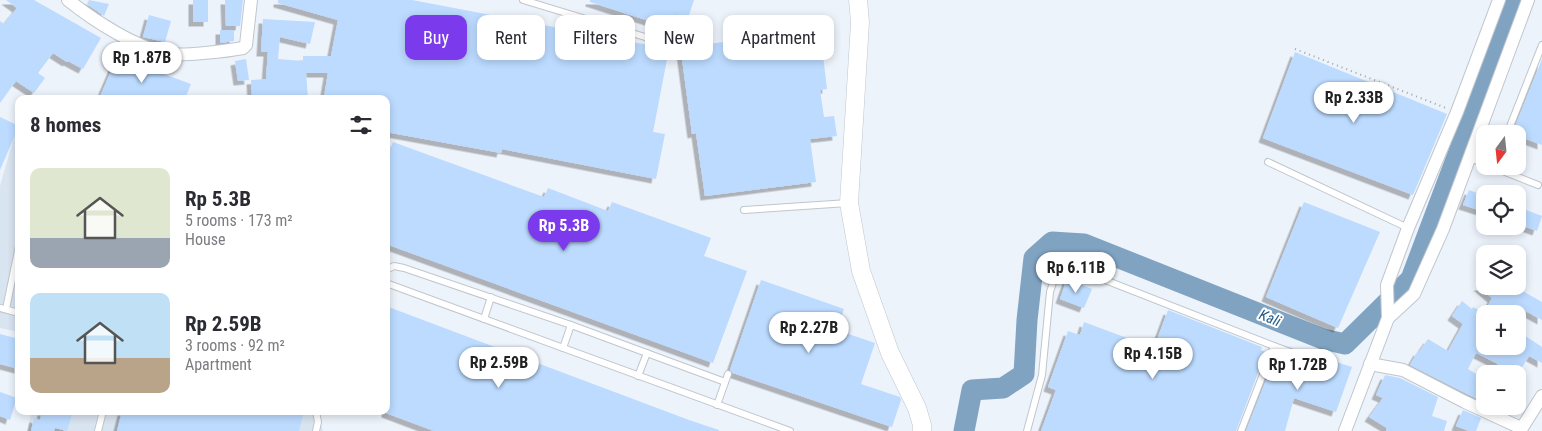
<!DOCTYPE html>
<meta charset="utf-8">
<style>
:root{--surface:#fff;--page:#f2f2f3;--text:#2b2b33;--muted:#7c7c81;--accent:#7c3aed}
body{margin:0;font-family:"Roboto Condensed",sans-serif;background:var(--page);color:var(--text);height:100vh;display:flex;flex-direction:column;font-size:19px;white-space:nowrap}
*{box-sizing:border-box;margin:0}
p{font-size:16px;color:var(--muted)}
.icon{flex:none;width:28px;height:28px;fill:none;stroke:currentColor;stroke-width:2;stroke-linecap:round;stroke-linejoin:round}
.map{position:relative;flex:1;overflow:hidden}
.details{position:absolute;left:15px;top:95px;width:375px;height:320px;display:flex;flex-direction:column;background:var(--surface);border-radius:10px;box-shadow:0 2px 8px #0003}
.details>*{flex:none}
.hud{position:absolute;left:405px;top:15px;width:475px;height:45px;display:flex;gap:10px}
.needle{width:32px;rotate:195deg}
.controls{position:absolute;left:1476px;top:125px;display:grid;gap:10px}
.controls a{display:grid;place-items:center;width:50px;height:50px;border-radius:10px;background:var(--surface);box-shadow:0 2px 8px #0003;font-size:25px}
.price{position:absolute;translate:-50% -42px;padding:0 11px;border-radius:18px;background:#fff;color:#222;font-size:16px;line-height:32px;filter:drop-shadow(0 1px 2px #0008)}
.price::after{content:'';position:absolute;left:50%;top:30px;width:15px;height:11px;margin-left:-8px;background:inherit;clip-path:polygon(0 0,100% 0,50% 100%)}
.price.selected{background:var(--accent);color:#fff}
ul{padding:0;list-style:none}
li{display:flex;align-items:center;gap:15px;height:125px;padding:0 15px}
li span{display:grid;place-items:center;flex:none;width:140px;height:100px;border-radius:10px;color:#555}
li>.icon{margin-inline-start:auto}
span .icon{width:60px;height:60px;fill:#fffc;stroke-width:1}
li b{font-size:21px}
h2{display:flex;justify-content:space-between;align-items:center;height:60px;padding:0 15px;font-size:21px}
.pill{padding:0 18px;border-radius:10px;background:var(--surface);box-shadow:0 2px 8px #0003;font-size:18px;line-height:45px}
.pill.selected{background:var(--accent);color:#fff}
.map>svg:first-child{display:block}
.built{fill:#d9e4f1}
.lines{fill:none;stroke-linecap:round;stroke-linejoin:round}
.river{stroke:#80a3c2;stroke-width:21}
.building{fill:#bcdbff;filter:url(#shadow)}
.lane-casing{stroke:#c0c6cd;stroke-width:8}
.street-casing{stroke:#c0c6cd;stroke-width:14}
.secondary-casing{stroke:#c0c6cd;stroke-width:19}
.path{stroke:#a0a4ab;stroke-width:2;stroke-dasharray:1 4;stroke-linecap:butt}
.lane{stroke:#fff;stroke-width:6}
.street{stroke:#fff;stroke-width:12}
.secondary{stroke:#fff;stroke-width:18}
.labels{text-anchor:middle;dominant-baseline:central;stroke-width:4;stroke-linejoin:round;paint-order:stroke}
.water-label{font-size:15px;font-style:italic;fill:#255b86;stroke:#fff}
</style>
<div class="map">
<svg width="1542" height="431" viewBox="0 0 1542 431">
<defs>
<filter id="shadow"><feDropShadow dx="-4.5" dy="4.5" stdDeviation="0" flood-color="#0004"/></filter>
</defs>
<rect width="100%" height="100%" fill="#edf3fb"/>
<g class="built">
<polygon points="19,119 19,332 0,328 0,186"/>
<polygon points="32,411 317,411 323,431 27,431"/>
</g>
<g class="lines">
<polyline class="river" points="964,431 972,390 1003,388 1024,374 1027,320 1034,258 1052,242 1084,244 1323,339 1345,344 1411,279 1516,0"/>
</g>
<g class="building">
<polygon points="6,0 34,0 101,38 83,69 68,61 67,62 53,53 38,73 45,78 34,93 16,81 0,103 0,21 4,24 17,8"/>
<polygon points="89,0 109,4 104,16 87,4"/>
<rect x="193" y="0" width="15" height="22"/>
<polygon points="225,0 243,0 240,26 226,26"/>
<polygon points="278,0 412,0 669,49 653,132 665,134 656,179 502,149 501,153 386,132 386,99 336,99 324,97 328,73 306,73 308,99 263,99 262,96 252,96 251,80 266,79 268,52 261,52 263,19 315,22 310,44 280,37 278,59 303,61 303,56 331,56 338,20 278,3"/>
<polygon points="590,0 694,0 680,42 676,11 673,27 671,26 671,28 590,2"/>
<polygon points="149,15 171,21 165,42 143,37"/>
<polygon points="220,30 234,30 234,41 220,43"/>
<polygon points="820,30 827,89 820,90 824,117 834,116 837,136 810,139 816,182 705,196 696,133 692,134 681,51 683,47"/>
<polygon points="1295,52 1447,114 1413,195 1263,138"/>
<polygon points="117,57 191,84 185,99 99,99"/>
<polygon points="246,59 249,80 238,81 235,61"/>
<polygon points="1542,59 1542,145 1518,136 1518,134 1512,134"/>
<polygon points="0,117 19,126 0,170"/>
<polygon points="393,142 544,197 548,188 608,211 612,202 711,238 704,256 747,271 713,363 386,244 386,159"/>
<polygon points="1469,190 1485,196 1485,212 1463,205"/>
<polygon points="1304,202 1380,232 1338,328 1266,297"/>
<polygon points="1518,207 1542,216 1537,231 1518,224"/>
<polygon points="1067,279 1092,289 1084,308 1060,299"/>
<polygon points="761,280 844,309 837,330 875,343 861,384 900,397 901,400 892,427 733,373 730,370"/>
<polygon points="1478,286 1514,286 1542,302 1542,320 1520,308 1517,314 1484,314 1485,337 1480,346 1518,346 1518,331 1542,347 1542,363 1529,356 1518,374 1493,374 1498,364 1476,353 1468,369 1485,379 1485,389 1479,400 1410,365 1418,351 1419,352 1428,339 1448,351 1463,324 1452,316 1462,301 1472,309 1473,307 1484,313 1492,298"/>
<polygon points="386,306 689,420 719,430 719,431 434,431 386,413"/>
<polygon points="1168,310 1262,347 1261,350 1266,352 1236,431 1041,431 1056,390 1048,387 1068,331 1080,335 1084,322 1154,348"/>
<polygon points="0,334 19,339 19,369 0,364"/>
<polygon points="1276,355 1310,367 1314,355 1352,367 1336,412 1294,398 1285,431 1246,431"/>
<polygon points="1385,375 1400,378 1438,397 1432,416 1447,421 1444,431 1386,431 1387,428 1369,417 1383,398 1376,395"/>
<polygon points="0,392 17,398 10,420 0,416"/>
<polygon points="1493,406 1516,406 1511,414"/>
<polygon points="1463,410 1481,418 1476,431 1469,431 1456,426"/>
<polygon points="42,411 73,411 67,431 55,428 54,431 31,431 34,418 40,420"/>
<polygon points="122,411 304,411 299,431 117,431"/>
</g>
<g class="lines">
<g class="lane-casing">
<g id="lane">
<polyline points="523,0 678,47"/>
<polyline points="1507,134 1542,45"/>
<polyline points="1470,158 1485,164"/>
<polyline points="1268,162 1408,228"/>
<polyline points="1490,166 1538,185"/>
<polyline points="744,210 848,203"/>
<polyline points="14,270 19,246"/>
<polyline points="386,270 394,266 404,268 571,325 725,382"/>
<polyline points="386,283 790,431"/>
<polyline points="0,308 19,313"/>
<polyline points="6,309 14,270 19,271"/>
<polyline points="484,319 491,297"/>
<polyline points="1274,346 1299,355"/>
<polyline points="563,348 571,325"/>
<polyline points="638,376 647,353"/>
<polyline points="717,405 728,374"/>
<polyline points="316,411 318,422 316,431"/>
<polyline points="98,431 103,411"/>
<polyline points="1027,431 1042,375 1050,292 1056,273 1066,267 1077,269 1274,346 1241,431"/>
</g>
</g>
<g class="street-casing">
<g id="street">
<path d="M68 0C93 20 137 49 170 54 184 56 227 51 243 48L246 45 251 0"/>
<polyline points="1388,318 1414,294 1443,229 1528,0"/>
<polyline points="1370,364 1403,370 1465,402 1521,428"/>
<polyline points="1345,431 1388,318 1387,285 1408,228 1457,112 1499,0"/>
<polyline points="1520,431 1542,396"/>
</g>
</g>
<g class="secondary-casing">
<polyline id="secondary" points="858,0 860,22 849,203 861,271 890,353 917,408 922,425 922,431"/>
</g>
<polyline class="path" points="1295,49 1446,108"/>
<use href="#lane" class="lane"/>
<use href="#street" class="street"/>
<use href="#secondary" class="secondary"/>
</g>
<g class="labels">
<g class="water-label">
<text transform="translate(1270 318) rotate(22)">Kali</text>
</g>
</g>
</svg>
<div class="controls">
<a><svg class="needle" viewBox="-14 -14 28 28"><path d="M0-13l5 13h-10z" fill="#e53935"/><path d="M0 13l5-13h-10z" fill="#7c7c81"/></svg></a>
<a><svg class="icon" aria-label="locate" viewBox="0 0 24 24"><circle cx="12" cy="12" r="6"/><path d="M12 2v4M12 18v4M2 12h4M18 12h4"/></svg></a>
<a><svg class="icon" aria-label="layers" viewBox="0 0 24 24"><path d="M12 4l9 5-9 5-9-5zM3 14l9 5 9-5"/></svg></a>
<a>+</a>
<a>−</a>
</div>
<b class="price" style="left:142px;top:84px">Rp 1.87B</b>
<b class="price" style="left:1354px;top:124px">Rp 2.33B</b>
<b class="price selected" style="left:564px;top:252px">Rp 5.3B</b>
<b class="price" style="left:1076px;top:294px">Rp 6.11B</b>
<b class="price" style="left:809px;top:354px">Rp 2.27B</b>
<b class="price" style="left:1153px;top:380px">Rp 4.15B</b>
<b class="price" style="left:499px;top:389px">Rp 2.59B</b>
<b class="price" style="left:1298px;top:391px">Rp 1.72B</b>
<div class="hud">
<a class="pill selected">Buy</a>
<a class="pill">Rent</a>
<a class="pill">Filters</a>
<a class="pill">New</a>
<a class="pill">Apartment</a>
</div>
<section class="details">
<h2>8 homes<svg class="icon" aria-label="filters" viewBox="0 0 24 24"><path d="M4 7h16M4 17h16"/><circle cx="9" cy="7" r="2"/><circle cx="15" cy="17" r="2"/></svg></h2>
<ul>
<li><span style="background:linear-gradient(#dfe7d0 70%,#9aa5b1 0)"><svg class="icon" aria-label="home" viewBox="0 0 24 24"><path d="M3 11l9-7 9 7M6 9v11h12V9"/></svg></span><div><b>Rp 5.3B</b><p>5 rooms · 173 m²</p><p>House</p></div></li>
<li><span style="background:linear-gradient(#bfe0f5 65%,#b9a48a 0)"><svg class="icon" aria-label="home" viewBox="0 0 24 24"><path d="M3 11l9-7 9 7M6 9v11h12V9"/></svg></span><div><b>Rp 2.59B</b><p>3 rooms · 92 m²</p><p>Apartment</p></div></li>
</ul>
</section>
</div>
